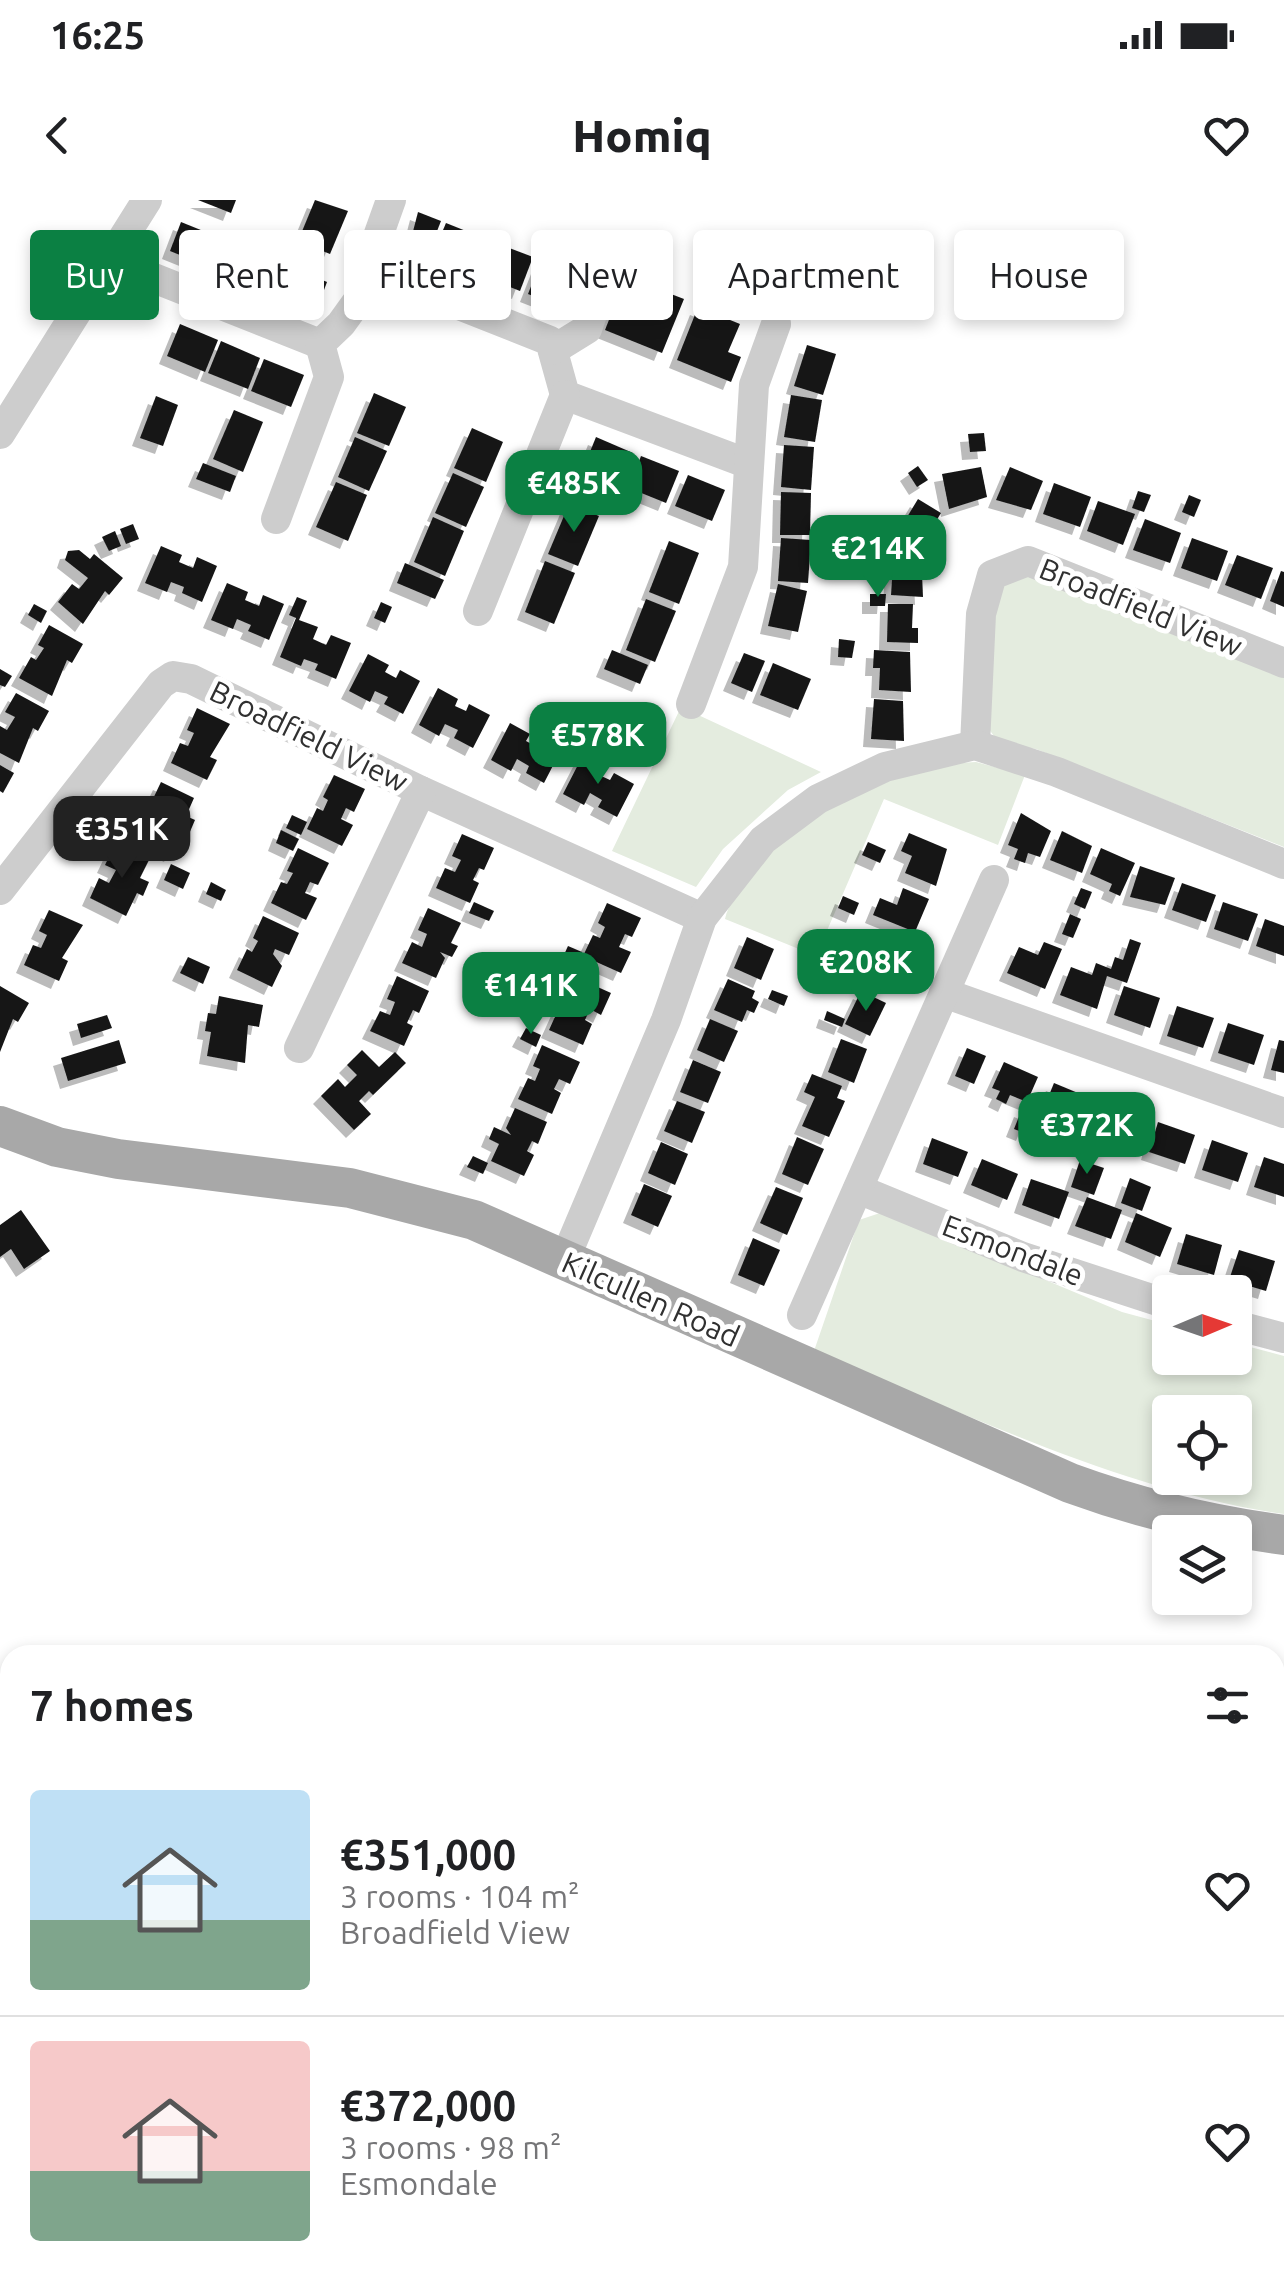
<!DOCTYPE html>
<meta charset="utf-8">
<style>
:root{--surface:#fff;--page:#f2f2f2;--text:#202124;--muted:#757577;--line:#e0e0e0;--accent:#0b8043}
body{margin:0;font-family:Ubuntu,sans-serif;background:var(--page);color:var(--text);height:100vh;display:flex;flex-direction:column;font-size:38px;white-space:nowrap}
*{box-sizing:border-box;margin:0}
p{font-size:32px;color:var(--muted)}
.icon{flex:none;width:55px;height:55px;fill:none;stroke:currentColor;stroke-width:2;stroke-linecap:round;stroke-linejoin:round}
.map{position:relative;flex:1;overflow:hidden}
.panel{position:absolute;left:0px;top:1445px;width:1285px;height:640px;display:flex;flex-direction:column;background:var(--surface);border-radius:30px 30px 0 0;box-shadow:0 5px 15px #0003}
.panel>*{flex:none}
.banner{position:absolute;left:30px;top:30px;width:1225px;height:90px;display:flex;gap:20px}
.needle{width:65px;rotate:88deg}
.buttons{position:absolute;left:1152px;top:1075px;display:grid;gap:20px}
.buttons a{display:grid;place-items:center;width:100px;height:100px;border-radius:10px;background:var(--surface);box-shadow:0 5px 15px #0003;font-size:50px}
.price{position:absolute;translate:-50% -85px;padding:0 22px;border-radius:20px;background:var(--accent);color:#fff;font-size:32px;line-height:65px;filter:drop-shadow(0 2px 5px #0008)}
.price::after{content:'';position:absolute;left:50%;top:60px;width:30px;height:22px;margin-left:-15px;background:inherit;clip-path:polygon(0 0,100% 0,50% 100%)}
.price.on{background:#222;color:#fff}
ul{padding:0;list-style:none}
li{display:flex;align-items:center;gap:30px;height:250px;padding:0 30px}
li+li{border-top:2px solid var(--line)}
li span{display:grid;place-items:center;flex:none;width:280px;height:200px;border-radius:10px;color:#555}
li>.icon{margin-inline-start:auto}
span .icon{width:120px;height:120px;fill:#fffc;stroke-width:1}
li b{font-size:42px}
h2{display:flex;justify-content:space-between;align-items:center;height:120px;padding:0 30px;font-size:42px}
.chip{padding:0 35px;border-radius:10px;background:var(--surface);box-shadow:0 5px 15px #0003;font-size:35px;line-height:90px}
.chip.on{background:var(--accent);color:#fff}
.status{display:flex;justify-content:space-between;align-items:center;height:70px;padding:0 50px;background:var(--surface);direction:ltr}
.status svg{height:28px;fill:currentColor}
header{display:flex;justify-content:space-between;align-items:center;height:130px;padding:0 30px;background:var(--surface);font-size:45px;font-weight:800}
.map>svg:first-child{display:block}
.green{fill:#e4ecdf;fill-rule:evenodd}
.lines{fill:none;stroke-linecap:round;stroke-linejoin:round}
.stream{stroke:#cddbeb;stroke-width:6}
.building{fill:#171717;filter:url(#shadow)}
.minor{stroke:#cdcdcd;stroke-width:30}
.major{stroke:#a8a8a8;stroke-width:40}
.labels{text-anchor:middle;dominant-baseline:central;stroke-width:10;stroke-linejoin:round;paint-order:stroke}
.street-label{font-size:30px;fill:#303030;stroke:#fff}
</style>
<div class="status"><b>16:25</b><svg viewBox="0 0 49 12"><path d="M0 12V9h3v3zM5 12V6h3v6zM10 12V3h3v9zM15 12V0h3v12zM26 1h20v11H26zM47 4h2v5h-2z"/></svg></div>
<header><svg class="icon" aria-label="back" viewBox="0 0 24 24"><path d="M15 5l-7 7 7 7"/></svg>Homiq<svg class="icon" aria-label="heart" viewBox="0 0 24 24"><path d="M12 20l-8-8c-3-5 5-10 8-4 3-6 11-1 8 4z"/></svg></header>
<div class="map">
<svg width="1284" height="2085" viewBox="0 0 1284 2085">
<defs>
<filter id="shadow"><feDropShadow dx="-8" dy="8" stdDeviation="0" flood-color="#0004"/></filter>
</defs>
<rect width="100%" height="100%" fill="#fff"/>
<g class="green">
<polygon points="1024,371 1284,467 1284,647 1036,549 1000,544 985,524 998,384"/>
<polygon points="681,507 821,572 788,590 723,649 696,687 612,651"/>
<path d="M976 562 1025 575 998 645 884 599 816 756 725 719C728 704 739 692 748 679 801 606 887 566 976 562Z"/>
<path d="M883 1012 1122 1112 1170 1125V1158H1235V1143L1284 1156V1314C1125 1292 962 1212 814 1151L859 1020ZM1170 1212H1235V1278H1170Z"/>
</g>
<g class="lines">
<g class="stream">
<polyline points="0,1640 10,1631"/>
<polyline points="1159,2085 1166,2075"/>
</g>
</g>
<g class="building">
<polygon points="198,0 236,0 231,13"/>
<polygon points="315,0 348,11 330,54 298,41"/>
<polygon points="418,12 441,21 428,54 409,47"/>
<polygon points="181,22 243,47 232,76 170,51"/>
<polygon points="446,23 486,39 473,72 432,56"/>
<polygon points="491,41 533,57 520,91 478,74"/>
<polygon points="248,49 286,65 274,94 236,78"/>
<polygon points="541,61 577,75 564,108 528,94"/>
<polygon points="289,66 327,82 316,111 278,95"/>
<polygon points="637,81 684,99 662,153 605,130 618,97 629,101"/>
<polygon points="698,107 740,124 728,152 741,157 731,182 677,160"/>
<polygon points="180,124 218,140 205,172 167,156"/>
<polygon points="221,141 260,158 248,189 208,173"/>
<polygon points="807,145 836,154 823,195 794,186"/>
<polygon points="264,159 304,175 291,207 251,191"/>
<polygon points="374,193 406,207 389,246 357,233"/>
<polygon points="791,195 822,200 815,242 784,237"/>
<polygon points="156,196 178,205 163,246 140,238"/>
<polygon points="234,210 263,222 243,272 213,259"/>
<polygon points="472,228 503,242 486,282 454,268"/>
<polygon points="984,233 986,251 970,252 968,234"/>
<polygon points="355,237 387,251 369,291 338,277"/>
<polygon points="596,237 633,253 620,284 583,269"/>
<polygon points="784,245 814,247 811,290 781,287"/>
<polygon points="641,256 679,271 666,303 629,288"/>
<polygon points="203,263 236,276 230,292 196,279"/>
<polygon points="918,266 928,280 917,287 908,273"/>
<polygon points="981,267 987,297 949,309 942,274"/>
<polygon points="1010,267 1043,281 1031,310 996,300"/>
<polygon points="453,273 484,287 466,327 435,313"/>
<polygon points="688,275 725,290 712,321 675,306"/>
<polygon points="336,282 367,295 348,341 316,327"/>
<polygon points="1054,283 1091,297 1080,327 1043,314"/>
<polygon points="1138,291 1151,295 1144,312 1132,308"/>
<polygon points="781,292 811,293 810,335 780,335"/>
<polygon points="1189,295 1201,300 1194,317 1182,312"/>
<polygon points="918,299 941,313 930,331 937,334 931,345 901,327"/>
<polygon points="1098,301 1135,314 1123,345 1087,331"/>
<polygon points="569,304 599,316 578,366 548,354"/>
<polygon points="433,317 464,331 445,376 414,362"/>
<polygon points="1145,319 1181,333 1170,363 1133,350"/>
<polygon points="133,324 139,339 126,344 120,329"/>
<polygon points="115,331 121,346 109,351 102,337"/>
<polygon points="781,338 811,340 808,383 778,381"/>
<polygon points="1192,338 1228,351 1217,381 1181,368"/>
<polygon points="669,341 699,353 679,404 649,392"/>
<polygon points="161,346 182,355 179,362 193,368 197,357 217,366 202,402 182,393 184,387 171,382 167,392 145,383"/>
<polygon points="882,349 921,350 923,397 891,395 892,380 881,380"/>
<polygon points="79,350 90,359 94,354 123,378 109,395 105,391 83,424 58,402 72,384 79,389 88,378 65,360 68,351"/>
<polygon points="1237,355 1273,368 1261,399 1225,385"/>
<polygon points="545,361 575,373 554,424 525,412"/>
<polygon points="405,363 444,380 435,399 397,383"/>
<polygon points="1281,371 1284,372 1284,407 1270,401"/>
<polygon points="227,383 248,392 245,400 259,406 263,395 284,404 269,440 248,431 251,425 237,419 233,429 211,420"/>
<polygon points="778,384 807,391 798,432 768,426"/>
<polygon points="870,394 886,394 885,406 870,406"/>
<polygon points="297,397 307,401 299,420 318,427 313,439 326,445 331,435 351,443 336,479 315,470 318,464 304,459 301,466 280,457 296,418 289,415"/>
<polygon points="646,399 676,411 655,462 626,450"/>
<polygon points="381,402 392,407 385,423 374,418"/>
<polygon points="34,404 47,411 41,423 28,415"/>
<polygon points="888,404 913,404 912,428 918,428 918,443 887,442"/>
<polygon points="49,425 83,444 72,463 67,460 52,496 19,478 31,457 36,460 44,448 38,445"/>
<polygon points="839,439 855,441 852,458 838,457"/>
<polygon points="612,450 648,465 640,484 604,469"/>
<polygon points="874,450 910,452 911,492 879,490 880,468 873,468"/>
<polygon points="744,453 765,461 752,492 731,483"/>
<polygon points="368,454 389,465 385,472 396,478 400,470 420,481 403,514 384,504 388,497 375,491 370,502 349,491"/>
<polygon points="773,463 811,479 798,510 760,495"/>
<polygon points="0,469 12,476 5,487 0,485"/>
<polygon points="438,488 458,499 455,506 466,511 469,504 490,515 473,548 454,538 458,530 445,524 439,536 419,525"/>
<polygon points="16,493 49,511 38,531 33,528 19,563 0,553 0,526 7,530 15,517 5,512"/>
<polygon points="874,499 903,501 904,541 871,539"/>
<polygon points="197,508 230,524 210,557 217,560 207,580 171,563 180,543 188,546 194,533 187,530"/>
<polygon points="510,523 530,534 526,541 537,547 541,539 561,550 544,583 526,573 529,566 517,559 511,571 491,560"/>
<polygon points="582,557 603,568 599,575 610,580 614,573 634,584 617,617 598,607 602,600 590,593 584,605 563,594"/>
<polygon points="0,565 14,573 3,593 0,591"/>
<polygon points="334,575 365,589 354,612 346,608 341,619 353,625 342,646 307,629 317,608 323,611 328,600 323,597"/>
<polygon points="161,582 194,598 186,616 195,620 189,634 182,631 172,654 135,637 145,617 152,620 158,607 151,603"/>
<polygon points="1021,613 1051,631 1040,657 1028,653 1025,663 1014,659 1018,649 1008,645"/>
<polygon points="292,615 307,622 301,635 286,628"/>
<polygon points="281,630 299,639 293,651 276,643"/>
<polygon points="1062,631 1092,646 1082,673 1050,660"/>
<polygon points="909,633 947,649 936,686 905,673 912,656 901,651"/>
<polygon points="462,634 494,648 484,670 479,668 473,680 479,683 470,703 436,688 445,668 455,672 461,660 452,656"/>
<polygon points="868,642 886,650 880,663 862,655"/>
<polygon points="115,644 149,660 140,678 149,682 143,696 137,693 126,716 90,698 99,678 109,683 116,670 105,665"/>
<polygon points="298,648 329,663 318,685 310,682 305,693 317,698 306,720 271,703 281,682 287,684 293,673 287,671"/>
<polygon points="1101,648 1135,663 1120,696 1109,691 1112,684 1090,674"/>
<polygon points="171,664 190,673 183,689 164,680"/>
<polygon points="1140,666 1175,678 1165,705 1130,697"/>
<polygon points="211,682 226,690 221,701 206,694"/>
<polygon points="1182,683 1216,695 1206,722 1172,710"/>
<polygon points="903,688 929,699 915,732 873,715 880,698 897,705"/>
<polygon points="1081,688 1092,692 1085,709 1074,704"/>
<polygon points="843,696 859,703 854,715 838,708"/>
<polygon points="474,702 494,711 489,721 469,713"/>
<polygon points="1223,702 1258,714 1248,741 1214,729"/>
<polygon points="607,703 641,718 632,737 625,734 619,747 631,752 621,773 583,756 593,735 600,738 605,727 598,723"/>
<polygon points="428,708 461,723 451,743 458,746 452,757 440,752 445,758 436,778 402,763 412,742 422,747 427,734 418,730"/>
<polygon points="49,710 83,725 62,758 68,761 59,781 24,765 33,745 41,748 47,735 39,731"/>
<polygon points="1070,714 1081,719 1073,738 1062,734"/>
<polygon points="263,716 299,733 289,755 275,749 273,754 282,766 272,787 237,770 247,749 252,752 258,741 253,738"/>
<polygon points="1265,719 1284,726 1284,756 1256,746"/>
<polygon points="747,737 774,749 761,780 734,768"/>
<polygon points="882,739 908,750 894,783 868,773"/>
<polygon points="1130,739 1141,743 1127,783 1107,776 1097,809 1060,795 1071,767 1092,775 1096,763 1111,769 1115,757 1123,760"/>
<polygon points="1044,742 1062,749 1045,789 1007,773 1019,747 1038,755"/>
<polygon points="568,746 582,752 577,764 563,757"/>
<polygon points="188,757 210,767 203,784 180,773"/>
<polygon points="397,776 429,791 419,813 413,810 407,823 413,826 404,846 370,831 380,811 390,815 395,802 387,799"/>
<polygon points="573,776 611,793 601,815 590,809 585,820 592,824 583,845 549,830 559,808 566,812 571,800 564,797"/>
<polygon points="728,779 755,791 752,798 759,802 754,813 747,810 742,822 714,810"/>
<polygon points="0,786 29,803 18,822 13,819 0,852"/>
<polygon points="1124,786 1160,798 1150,828 1114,815"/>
<polygon points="772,790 788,796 784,806 768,799"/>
<polygon points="861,791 886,803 870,836 845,824"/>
<polygon points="219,796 263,805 259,827 248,825 245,863 207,856 211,832 205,831 208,813 216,814"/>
<polygon points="1177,806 1214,818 1203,848 1167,836"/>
<polygon points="827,811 845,819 842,827 824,820"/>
<polygon points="107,815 112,828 81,838 77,824"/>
<polygon points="710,819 738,831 724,862 697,850"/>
<polygon points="1228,823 1264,835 1254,865 1218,853"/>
<polygon points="526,828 541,835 536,847 520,839"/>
<polygon points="841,839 867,849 854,883 828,872"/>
<polygon points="119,840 126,863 68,881 61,858"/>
<polygon points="1279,840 1284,841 1284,873 1271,870"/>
<polygon points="542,845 580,862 570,884 559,879 554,889 561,893 552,914 518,899 528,878 535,881 540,869 533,866"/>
<polygon points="967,848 986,856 974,884 955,876"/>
<polygon points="362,850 379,867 395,852 406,863 373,895 369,891 359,901 371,914 354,930 321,896 338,879 345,887 357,875 347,865"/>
<polygon points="693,860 721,872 708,903 680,892"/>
<polygon points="1004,862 1038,877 1027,902 1010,895 1006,904 996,899 1000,891 992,888"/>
<polygon points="812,874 842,886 837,898 845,901 829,937 802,926 815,897 804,892"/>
<polygon points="1054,883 1090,898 1079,925 1043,910"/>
<polygon points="677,901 705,912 692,943 664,931"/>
<polygon points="1107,903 1143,915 1133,945 1097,933"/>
<polygon points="515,908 547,922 538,944 532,941 527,951 534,955 524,976 491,961 499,944 489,939 494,927 511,935 506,928"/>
<polygon points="1022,909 1032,913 1024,933 1014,929"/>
<polygon points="1158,922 1195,935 1185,964 1149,952"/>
<polygon points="797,937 824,949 808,985 782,974"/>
<polygon points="932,938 968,952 958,977 923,964"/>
<polygon points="1212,940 1248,953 1238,982 1202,970"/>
<polygon points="661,942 688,954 675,985 648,973"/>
<polygon points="473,956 488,963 483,974 467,967"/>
<polygon points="1264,957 1284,964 1284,997 1254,987"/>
<polygon points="982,959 1018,974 1007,1000 971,985"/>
<polygon points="1080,960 1104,968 1094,995 1071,987"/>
<polygon points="1130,978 1151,987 1142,1011 1121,1003"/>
<polygon points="1031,979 1069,992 1059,1019 1022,1005"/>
<polygon points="644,984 672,996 658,1027 631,1015"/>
<polygon points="776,987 803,998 787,1035 760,1023"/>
<polygon points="1087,997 1122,1010 1111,1039 1075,1026"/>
<polygon points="21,1010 50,1051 24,1069 11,1049 0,1057 0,1025"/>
<polygon points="1136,1013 1172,1028 1160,1057 1125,1042"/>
<polygon points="1186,1034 1222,1045 1214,1075 1177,1064"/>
<polygon points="753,1038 780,1050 764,1086 738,1075"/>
<polygon points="1239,1050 1275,1061 1266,1091 1229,1080"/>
</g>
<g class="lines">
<g class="minor">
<polyline points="111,61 320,144"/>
<polyline points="372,81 396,80 550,141 565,195 746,263"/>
<polyline points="553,150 587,129 604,78"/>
<polyline points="0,234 147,0"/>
<polyline points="276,319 329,177 320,144 341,124 372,81 371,56 391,0"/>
<polyline points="478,411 565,195"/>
<polyline points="691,504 743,367 754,185 776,124"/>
<polyline points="975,545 981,414 992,375 1028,361 1284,463"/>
<polyline points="0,690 161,484 173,476 191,479 421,591 702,718"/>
<polyline points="944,793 1284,913"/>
<polyline points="299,848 421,591"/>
<polyline points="858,989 1023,1057 1170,1105"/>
<polyline points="564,1061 666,820 702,718 763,640 818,599 885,567 975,545 1057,572 1284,664"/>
<polyline points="802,1115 994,680"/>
<polyline points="1235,1125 1284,1138"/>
</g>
<path class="major" d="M0 926 57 947 118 959 350 988 474 1020 1070 1283C1141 1309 1209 1325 1284 1335"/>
</g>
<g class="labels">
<g class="street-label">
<text transform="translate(1141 407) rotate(22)">Broadfield View</text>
<text transform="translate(309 536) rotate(26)">Broadfield View</text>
<text transform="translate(1013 1050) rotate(21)">Esmondale</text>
<text transform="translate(651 1099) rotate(24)">Kilcullen Road</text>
</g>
</g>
</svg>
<div class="buttons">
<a><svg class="needle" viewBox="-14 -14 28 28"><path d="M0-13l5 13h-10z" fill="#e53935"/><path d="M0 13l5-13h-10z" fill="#757577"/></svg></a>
<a><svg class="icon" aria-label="locate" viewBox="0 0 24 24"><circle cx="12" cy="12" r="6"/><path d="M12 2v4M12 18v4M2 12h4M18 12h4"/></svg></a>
<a><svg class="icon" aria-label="layers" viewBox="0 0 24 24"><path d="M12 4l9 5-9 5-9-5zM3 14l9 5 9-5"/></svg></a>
</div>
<b class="price" style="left:574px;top:335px">€485K</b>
<b class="price" style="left:878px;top:400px">€214K</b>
<b class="price" style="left:598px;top:587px">€578K</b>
<b class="price on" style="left:122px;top:681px">€351K</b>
<b class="price" style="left:866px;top:814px">€208K</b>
<b class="price" style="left:531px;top:837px">€141K</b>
<b class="price" style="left:1087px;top:977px">€372K</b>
<div class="banner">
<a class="chip on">Buy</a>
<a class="chip">Rent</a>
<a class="chip">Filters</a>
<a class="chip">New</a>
<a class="chip">Apartment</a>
<a class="chip">House</a>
</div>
<section class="panel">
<h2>7 homes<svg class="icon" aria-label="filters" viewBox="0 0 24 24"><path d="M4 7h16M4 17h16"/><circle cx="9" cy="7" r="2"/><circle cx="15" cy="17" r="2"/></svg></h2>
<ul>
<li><span style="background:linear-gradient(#bfe0f5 65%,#7fa58c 0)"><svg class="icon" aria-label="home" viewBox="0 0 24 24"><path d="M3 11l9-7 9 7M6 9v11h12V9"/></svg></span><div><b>€351,000</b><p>3 rooms · 104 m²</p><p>Broadfield View</p></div><svg class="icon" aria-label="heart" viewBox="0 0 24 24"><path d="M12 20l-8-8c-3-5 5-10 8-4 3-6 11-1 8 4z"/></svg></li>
<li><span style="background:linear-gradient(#f6c9c9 65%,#7fa58c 0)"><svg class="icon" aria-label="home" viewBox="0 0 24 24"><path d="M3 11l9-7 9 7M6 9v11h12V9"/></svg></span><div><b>€372,000</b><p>3 rooms · 98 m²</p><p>Esmondale</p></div><svg class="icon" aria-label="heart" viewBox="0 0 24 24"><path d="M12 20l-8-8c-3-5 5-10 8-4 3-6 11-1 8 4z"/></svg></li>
</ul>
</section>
</div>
